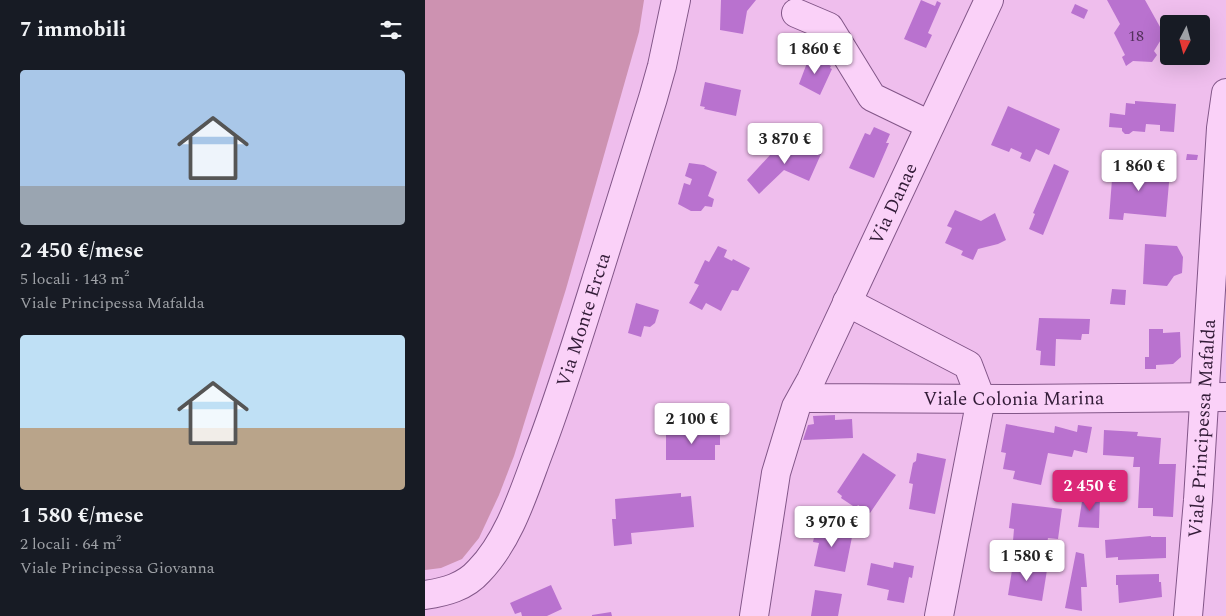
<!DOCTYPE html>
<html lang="it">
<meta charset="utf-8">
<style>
:root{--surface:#171b24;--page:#242831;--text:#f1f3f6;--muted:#9ea1a6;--accent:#db2777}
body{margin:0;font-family:Spectral,serif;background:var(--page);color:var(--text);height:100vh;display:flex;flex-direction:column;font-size:19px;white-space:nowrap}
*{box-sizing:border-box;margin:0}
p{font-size:16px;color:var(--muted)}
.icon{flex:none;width:28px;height:28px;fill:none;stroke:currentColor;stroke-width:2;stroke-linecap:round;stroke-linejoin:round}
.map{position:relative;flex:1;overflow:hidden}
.drawer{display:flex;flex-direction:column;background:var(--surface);width:425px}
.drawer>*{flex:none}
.needle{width:32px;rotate:186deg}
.tools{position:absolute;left:735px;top:15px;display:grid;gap:10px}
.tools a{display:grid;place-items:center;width:50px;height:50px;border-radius:5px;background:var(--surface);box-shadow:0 5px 20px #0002;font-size:25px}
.price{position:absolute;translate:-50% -42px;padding:0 11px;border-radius:5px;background:#fff;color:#222;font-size:16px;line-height:32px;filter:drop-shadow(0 1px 2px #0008)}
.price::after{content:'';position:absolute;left:50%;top:30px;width:15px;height:11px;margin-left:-8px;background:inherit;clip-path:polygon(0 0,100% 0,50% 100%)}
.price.current{background:var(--accent);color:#fff}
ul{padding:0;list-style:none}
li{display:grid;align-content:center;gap:10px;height:265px;padding:0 20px}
li span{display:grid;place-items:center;height:155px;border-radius:5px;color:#555}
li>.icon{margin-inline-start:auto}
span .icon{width:90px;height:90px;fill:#fffc;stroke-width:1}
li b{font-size:21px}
h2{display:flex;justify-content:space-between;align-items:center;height:60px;padding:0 20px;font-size:21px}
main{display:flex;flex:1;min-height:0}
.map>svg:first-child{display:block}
.green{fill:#cd92b1}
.water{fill:#bfc1a1;stroke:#8a8e69}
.building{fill:#b972cf}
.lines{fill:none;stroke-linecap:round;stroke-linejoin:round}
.minor-casing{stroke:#825688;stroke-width:30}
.minor{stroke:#fad1f8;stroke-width:28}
.labels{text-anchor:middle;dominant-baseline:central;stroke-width:4.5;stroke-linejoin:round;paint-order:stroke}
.number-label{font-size:16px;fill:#54315d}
.street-label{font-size:19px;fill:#321b37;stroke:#f6cdf4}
</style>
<main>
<section class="drawer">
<h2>7 immobili<svg class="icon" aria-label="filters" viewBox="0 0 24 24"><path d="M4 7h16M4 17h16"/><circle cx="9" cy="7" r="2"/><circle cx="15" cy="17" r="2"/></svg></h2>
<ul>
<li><span style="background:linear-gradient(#a9c7e8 75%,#9aa5b1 0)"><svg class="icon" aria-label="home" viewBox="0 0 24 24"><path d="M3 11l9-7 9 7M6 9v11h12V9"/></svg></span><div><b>2 450 €/mese</b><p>5 locali · 143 m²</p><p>Viale Principessa Mafalda</p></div></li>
<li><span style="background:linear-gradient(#bfe0f5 60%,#b9a48a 0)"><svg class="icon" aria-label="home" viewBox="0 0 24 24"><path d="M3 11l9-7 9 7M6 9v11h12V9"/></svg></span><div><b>1 580 €/mese</b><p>2 locali · 64 m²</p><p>Viale Principessa Giovanna</p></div></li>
</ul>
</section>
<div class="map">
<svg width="801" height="616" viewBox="0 0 801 616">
<rect width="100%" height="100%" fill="#efbeed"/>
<polygon class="green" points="0,0 219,0 214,32 141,289 89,456 74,495 54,538 37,559 16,568 0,570"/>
<polygon class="water" points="649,473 654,473 650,497 635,495 635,487 645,483"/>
<g class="building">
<polygon points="296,0 331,0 322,11 318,34 295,30"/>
<polygon points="496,0 510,6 512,1 516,3 503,33 507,35 501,48 479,39"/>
<polygon points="682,0 720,0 739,34 744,38 744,44 737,38 729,51 732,55 727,62 708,61 701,66 697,57 700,55 689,33 695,24"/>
<polygon points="650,4 663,10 659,19 646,13"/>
<polygon points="385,55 406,66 405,68 407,69 395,95 374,84"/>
<polygon points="280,82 316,90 311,116 279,109 280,107 275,106"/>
<polygon points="710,101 751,104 749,132 735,131 735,125 721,124 720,132 708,131 704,134 700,134 697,131 697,128 684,127 685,113 700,115 701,103 710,104"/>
<polygon points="583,106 635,129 624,155 611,149 605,162 595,158 597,153 586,148 584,152 566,145"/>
<polygon points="449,127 465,134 461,143 464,143 449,178 424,168 440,133 445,135"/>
<polygon points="358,141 378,150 380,147 396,154 384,181 359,170 334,194 322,180"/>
<polygon points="762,154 773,155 772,160 761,160"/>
<polygon points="264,163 279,165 292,172 283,196 289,199 287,207 280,206 276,211 266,211 253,204 259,183 265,185 267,179 260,176"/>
<polygon points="629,164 644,171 618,235 604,229 610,214 608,213"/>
<polygon points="688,166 745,171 741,217 699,213 698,220 684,219"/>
<polygon points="530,210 556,221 570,213 581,240 573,244 553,249 548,260 536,255 538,251 520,243 527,228 522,226"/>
<polygon points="720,244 752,246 758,257 757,273 749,276 742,286 718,284"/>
<polygon points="293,246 302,250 299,257 307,261 308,259 325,268 313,291 307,290 296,311 281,303 277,310 264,303 274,285 269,283 280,260 284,262"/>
<polygon points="687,289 701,290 700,305 685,304"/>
<polygon points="211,303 234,310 230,323 225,327 219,326 216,337 203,333"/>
<polygon points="614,318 665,319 664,334 657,334 656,340 631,339 630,366 615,365 616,351 611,350"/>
<polygon points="724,329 738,329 738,333 755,332 756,357 748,364 731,365 731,369 720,369 720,357 724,357"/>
<polygon points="410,415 410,420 427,419 428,438 378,440 383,425 389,424 388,416"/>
<polygon points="581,424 629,433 630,426 652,432 653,425 667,427 662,453 649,450 647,457 623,453 616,485 588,479 590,471 578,469 581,453 576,452"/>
<polygon points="250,430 295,430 295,445 290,445 290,460 241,460 241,435 250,435"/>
<polygon points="679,430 713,432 712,436 736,438 734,464 751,464 748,517 728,516 728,508 713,508 715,467 708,467 709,457 678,455"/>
<polygon points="438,453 471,475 445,513 433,505 431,508 416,498 417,496 412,492"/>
<polygon points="492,453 521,459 510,514 484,509 488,484 484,483 488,463 491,461"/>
<polygon points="256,493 256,497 266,496 269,527 206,533 207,544 189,546 187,519 191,519 190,499"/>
<polygon points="658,495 675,495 674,528 653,527"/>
<polygon points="587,503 637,509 633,539 623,538 622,544 588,541 589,529 584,528"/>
<polygon points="392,524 428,532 420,572 389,566 394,543 388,542"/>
<polygon points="726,536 726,537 741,537 741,558 693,560 693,557 681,558 680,540"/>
<polygon points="651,552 659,554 662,587 656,587 657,611 640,608"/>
<polygon points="469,562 489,566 487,578 484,577 479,603 462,600 464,590 442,585 446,563 468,568"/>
<polygon points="588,564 622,570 617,601 583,595"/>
<polygon points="734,574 734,582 736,582 737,597 694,603 693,585 691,585 691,575"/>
<polygon points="126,585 137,609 122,616 97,616 96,612 90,614 85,603"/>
<polygon points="390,590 417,594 413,616 386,616"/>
<polygon points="186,612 187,616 167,616 167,615"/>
</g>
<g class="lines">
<g class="minor-casing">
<g id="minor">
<polyline points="371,13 404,27 447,97 505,125"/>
<polyline points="422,302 543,365 554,394 554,409 514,616"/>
<path id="s1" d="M378 396 387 398 580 399 801 397"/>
<path id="s2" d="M0 595C20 592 40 587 54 571 84 540 98 494 113 454 136 394 155 332 174 271 192 213 210 155 228 98L237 66 251 0"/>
<path id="s3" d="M329 616 351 473 371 407 386 380 564 0"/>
<path id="s4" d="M763 616 773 500 796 128 801 93"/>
</g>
</g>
<use href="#minor" class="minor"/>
</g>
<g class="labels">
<g class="number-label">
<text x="711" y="36">18</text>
</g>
<g class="street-label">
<text stroke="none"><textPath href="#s3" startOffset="439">Via Danae</textPath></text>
<text stroke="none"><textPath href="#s2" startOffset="334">Via Monte Ercta</textPath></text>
<text stroke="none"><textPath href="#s1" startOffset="211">Viale Colonia Marina</textPath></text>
<text stroke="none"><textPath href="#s4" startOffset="188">Viale Principessa Mafalda</textPath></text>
</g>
</g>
</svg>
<div class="tools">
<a><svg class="needle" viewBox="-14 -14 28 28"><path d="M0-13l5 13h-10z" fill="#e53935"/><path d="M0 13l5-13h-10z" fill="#9ea1a6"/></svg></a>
</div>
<b class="price" style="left:390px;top:75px">1 860 €</b>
<b class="price" style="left:360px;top:165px">3 870 €</b>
<b class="price" style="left:714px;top:192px">1 860 €</b>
<b class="price" style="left:267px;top:445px">2 100 €</b>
<b class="price current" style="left:665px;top:512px">2 450 €</b>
<b class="price" style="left:407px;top:548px">3 970 €</b>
<b class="price" style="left:602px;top:582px">1 580 €</b>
</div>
</main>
